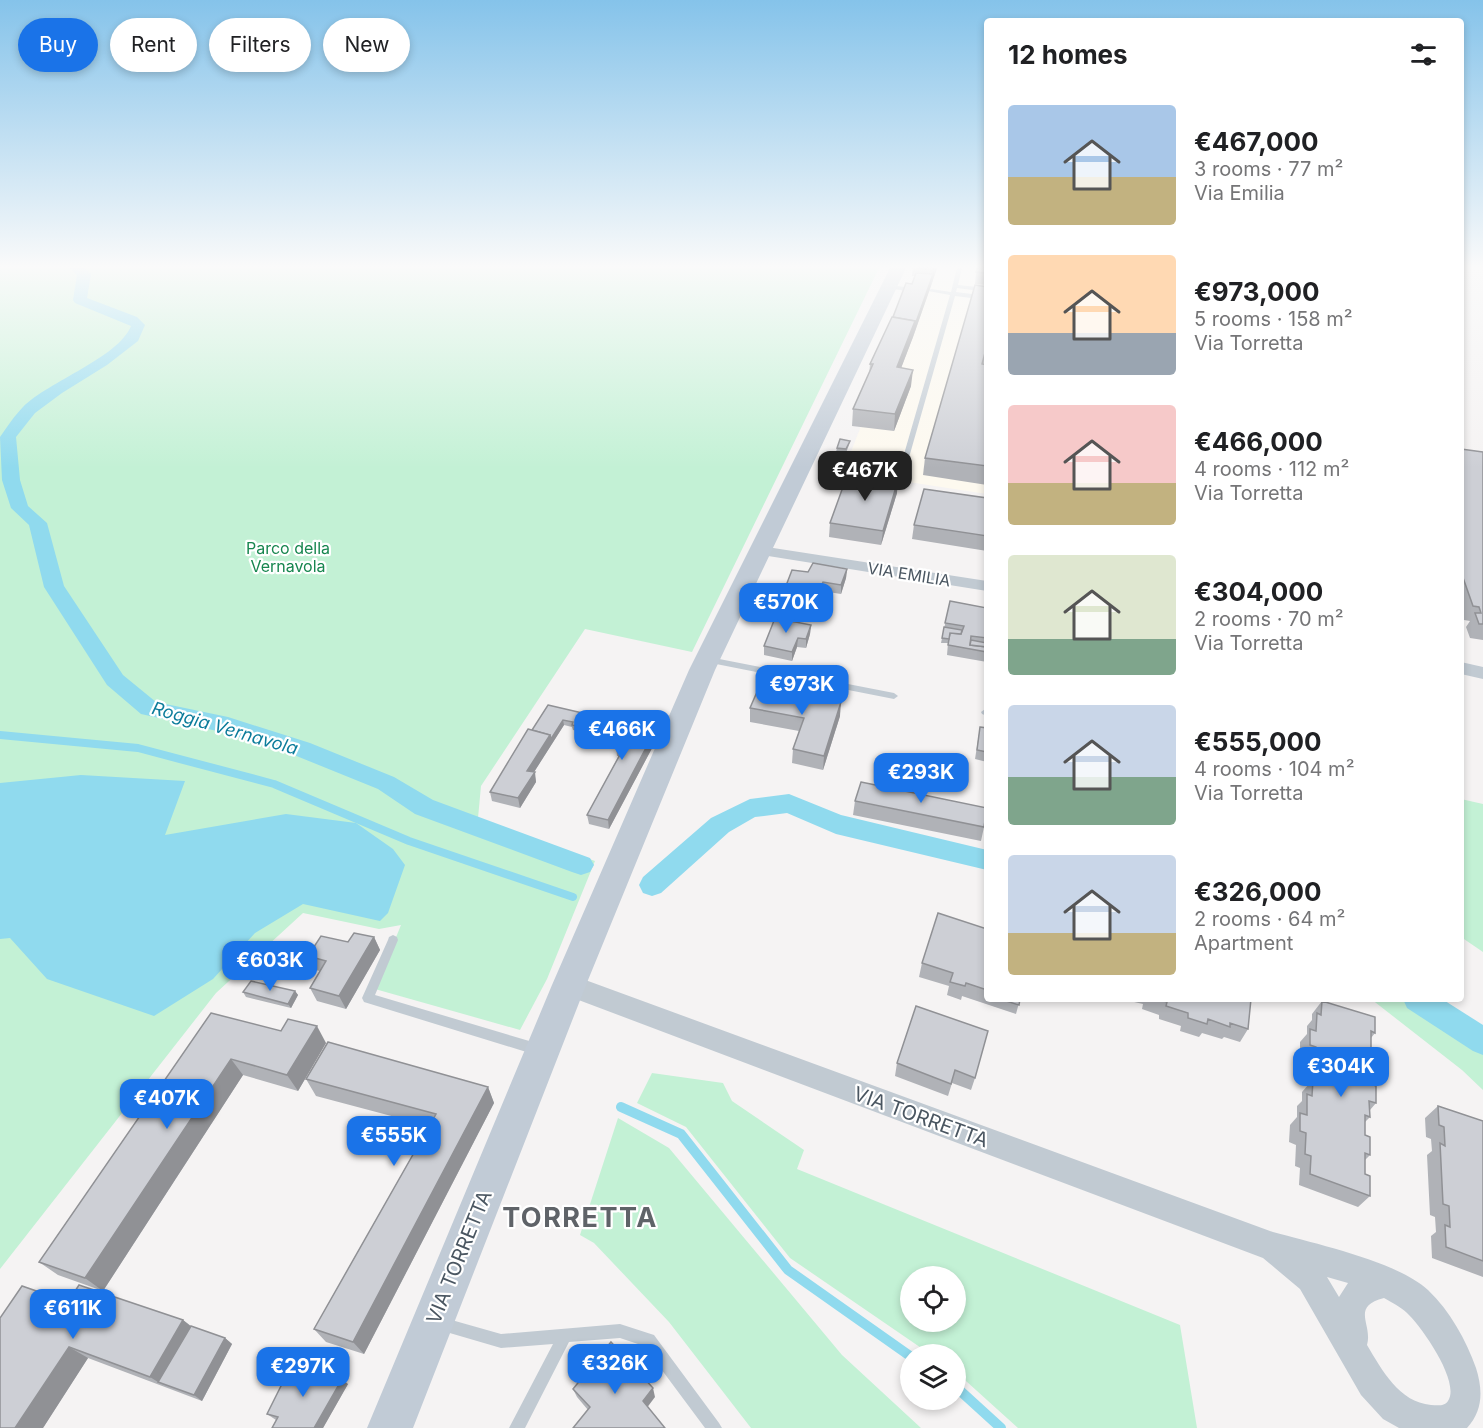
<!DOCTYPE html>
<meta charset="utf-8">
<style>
:root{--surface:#fff;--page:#f2f2f2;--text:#202124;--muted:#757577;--accent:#1a73e8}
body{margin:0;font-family:Inter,sans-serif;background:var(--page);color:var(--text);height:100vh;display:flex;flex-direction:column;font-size:22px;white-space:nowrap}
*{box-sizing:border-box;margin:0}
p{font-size:20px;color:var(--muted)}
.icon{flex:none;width:33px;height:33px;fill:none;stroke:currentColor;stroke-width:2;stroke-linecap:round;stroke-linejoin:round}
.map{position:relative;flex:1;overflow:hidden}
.details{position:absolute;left:984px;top:18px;width:480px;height:984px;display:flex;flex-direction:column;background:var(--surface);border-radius:6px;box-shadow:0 3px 9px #0003}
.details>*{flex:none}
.top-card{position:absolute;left:18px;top:18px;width:570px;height:54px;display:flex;gap:12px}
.tools{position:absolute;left:900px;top:1266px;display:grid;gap:12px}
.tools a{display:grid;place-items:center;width:66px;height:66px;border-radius:50%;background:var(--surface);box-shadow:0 3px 9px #0003;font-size:30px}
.price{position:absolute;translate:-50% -51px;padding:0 14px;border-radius:12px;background:var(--accent);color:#fff;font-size:20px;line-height:39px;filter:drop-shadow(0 2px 3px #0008)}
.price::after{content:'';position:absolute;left:50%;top:36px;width:18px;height:14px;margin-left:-9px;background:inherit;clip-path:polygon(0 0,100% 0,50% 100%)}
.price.active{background:#222;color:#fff}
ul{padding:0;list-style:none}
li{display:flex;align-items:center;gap:18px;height:150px;padding:0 24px}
li span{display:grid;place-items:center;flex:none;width:168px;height:120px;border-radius:6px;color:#555}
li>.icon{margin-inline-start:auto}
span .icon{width:72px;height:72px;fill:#fffc;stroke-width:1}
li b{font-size:26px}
h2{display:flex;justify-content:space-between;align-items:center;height:72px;padding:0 24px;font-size:26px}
.pill{padding:0 21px;border-radius:27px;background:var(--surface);box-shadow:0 3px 9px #0003;font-size:21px;line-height:54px}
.pill.active{background:var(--accent);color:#fff}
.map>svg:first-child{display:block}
.commercial{fill:#fdf9ef}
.green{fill:#c3f1d5;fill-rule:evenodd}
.water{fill:#90daee}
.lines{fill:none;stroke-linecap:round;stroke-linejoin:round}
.stream-far1{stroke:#90daee;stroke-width:8}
.stream{stroke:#90daee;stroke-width:10}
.canal{fill:#90daee;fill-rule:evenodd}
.lane{fill:#c1cad2;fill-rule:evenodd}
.street{fill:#c1cad2;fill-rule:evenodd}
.secondary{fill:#c1cbd6;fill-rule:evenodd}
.wall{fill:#b0b2b7}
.shaded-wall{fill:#909195}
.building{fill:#cdcfd5;stroke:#909195;stroke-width:1.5}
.labels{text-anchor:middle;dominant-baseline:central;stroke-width:4.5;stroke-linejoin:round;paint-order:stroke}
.park-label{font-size:16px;fill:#17864f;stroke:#fff}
.street-label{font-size:16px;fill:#4a5661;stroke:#fff}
.water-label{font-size:18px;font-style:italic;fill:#0c7c9b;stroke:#fff}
.near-street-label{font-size:20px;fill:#4a5661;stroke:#fff}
.near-district-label{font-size:27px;font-weight:bold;letter-spacing:1.5px;fill:#5f6368;stroke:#fff}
</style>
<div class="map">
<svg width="1483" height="1428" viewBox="0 0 1483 1428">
<rect width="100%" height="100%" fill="#f5f3f3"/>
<polygon class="commercial" points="923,268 987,268 987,494 843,472"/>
<g class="green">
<polygon points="0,268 879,268 692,652 585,629 481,786 478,818 595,861 547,979 520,1030 375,989 401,925 379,929 303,913 216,993 0,1269"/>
<polygon points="1461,799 1483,804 1483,952 1461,937"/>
<polygon points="1371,999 1409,999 1474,1039 1483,1047 1483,1090 1462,1070"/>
<path d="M652 1073 723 1083 732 1101 804 1150 797 1169 1180 1325 1197 1428H1018L956 1372V1354H930L790 1258 686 1127 637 1103ZM910 1276H956V1322H910Z"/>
<polygon points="618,1118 669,1148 842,1355 921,1428 751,1428 669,1322 594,1243 580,1235"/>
</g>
<polygon class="water" points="81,775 185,781 165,835 286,814 356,823 393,849 405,865 388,913 380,921 303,904 255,933 213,979 154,1016 47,979 10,938 0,939 0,783"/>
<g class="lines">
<polyline class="stream-far1" points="0,735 138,748 274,784 409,841 573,897"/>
<g class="stream">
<polyline points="621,1107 681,1134 788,1270 910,1356"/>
<polyline points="956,1387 1001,1428"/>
</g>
<g class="canal">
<path d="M70 268H85L91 274 87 298 137 317 145 325 138 341 107 365 62 393 35 413 16 437 20 480 28 506 47 523 64 586 123 675 156 702 228 717 310 743 394 777 433 800 590 858 594 865 590 872 581 875 572 872 415 814 378 789 294 755 226 733 141 714 107 685 44 587 29 525 11 508 2 480 0 437C7 427 15 415 23 407 49 381 118 358 131 326L75 303 73 300 77 275Z"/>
<polygon points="789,794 841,815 987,850 987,870 836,834 787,813 755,817 729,832 661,893 652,896 643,893 639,885 643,877 711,818 750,799"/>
<polygon points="1403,999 1442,999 1483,1025 1483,1055 1473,1051 1407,1008"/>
</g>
<g class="lane">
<polygon points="957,268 962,268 958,285 987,288 987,292 957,288 956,292 987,296 987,300 955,296 906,468 905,469 901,469 900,468 950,295 928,291 931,289 951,292"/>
<polygon points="889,285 913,288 916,290 913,292 887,288 886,287"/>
<polygon points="709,657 894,693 898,696 894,699 706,662 705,660 706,658"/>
<polygon points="985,709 987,709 987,716 982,714 981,712"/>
<polygon points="393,935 397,937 398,940 375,995 536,1043 540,1045 542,1049 540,1053 536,1055 364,1002 362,998 388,940 389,937"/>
<polygon points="441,1317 501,1334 620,1324 654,1335 719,1423 722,1428 705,1428 644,1346 620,1338 569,1342 525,1428 509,1428 553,1344 501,1348 436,1329 434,1324 436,1319"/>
</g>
<g class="street">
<polygon points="761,546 987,581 987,591 755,554 753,551 755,548"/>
<polygon points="1461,662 1483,667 1483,679 1461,674"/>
<path d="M569 974 1273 1232C1316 1244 1396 1261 1428 1290 1450 1311 1466 1340 1476 1368 1483 1390 1483 1411 1467 1428H1399L1383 1419 1361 1395 1300 1289 1263 1258 560 993 557 985 560 977ZM1327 1277 1348 1283 1339 1297ZM1384 1298C1391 1302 1401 1307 1407 1313 1421 1326 1461 1382 1448 1401 1444 1407 1436 1405 1431 1405 1399 1402 1382 1370 1367 1345 1373 1324 1350 1307 1384 1298Z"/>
</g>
<polygon class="secondary" points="890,268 906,268 715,670 586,985 413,1428 367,1428 552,985 689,670"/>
</g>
<g class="wall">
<polygon points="913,268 937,268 913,337 901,368 911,386 894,431 852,426 853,409 869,375 870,364 893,317 912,284 915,276 912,276"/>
<polygon points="987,268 987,285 975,284 976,272"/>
<polygon points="987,287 987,485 923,475 925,458"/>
<polygon points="850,441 849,445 846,453 836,452 837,448"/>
<polygon points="1461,449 1483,452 1483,640 1470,638 1466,627 1470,621 1464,620 1461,611"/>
<polygon points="897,493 881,545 829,537 830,523"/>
<polygon points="987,498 987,551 912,539 914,525"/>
<polygon points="847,569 846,578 841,594 822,591 817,606 784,600 784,591 808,572"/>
<polygon points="950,601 987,608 987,662 947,655 948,643 941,643"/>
<polygon points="811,625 810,634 806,648 797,647 792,661 764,655 764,646"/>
<polygon points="548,705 604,718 658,725 659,735 609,829 589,824 587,815 619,756 617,756 616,746 619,741 573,730 572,727 564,725 534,772 536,782 520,808 492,801 490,792 532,730"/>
<polygon points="750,708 840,716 823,770 792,763 793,749 799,731 750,722"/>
<polygon points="980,727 987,728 987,762 975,759"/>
<polygon points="855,801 984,827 981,841 853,815"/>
<polygon points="987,929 987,999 1020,999 1016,1014 962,996 961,1000 947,995 949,986 919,977 922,963"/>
<polygon points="374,937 380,950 346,1009 317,1001 310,988 320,971 315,970 308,956 348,942"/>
<polygon points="295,991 298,995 291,1008 246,997 243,992"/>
<polygon points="1121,999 1251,999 1248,1029 1240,1042 1224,1037 1222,1039 1202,1033 1199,1037 1180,1031 1181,1026 1159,1019 1159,1015 1142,1009 1143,1004"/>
<polygon points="1322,1001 1375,1033 1371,1038 1371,1050 1376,1067 1371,1072 1371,1084 1376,1103 1370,1110 1370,1117 1365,1122 1365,1135 1370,1155 1365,1160 1365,1174 1370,1196 1358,1207 1299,1185 1300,1168 1295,1166 1296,1145 1289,1142 1290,1125 1297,1117 1297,1106 1302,1101 1302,1092 1309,1084 1309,1080 1305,1079 1306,1060 1300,1058 1300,1042 1307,1034 1307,1026 1312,1020 1312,1014"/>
<polygon points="916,1006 975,1078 971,1090 952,1083 948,1096 895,1076 897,1063"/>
<polygon points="211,1013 326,1043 298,1091 243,1075 103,1291 58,1275 39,1262"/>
<polygon points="306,1079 488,1087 494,1103 364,1354 326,1342 314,1329 429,1126 316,1096"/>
<polygon points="1438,1106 1483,1121 1483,1277 1432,1258 1431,1236 1436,1232 1435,1217 1430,1215 1427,1155 1432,1151 1431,1139 1426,1137 1425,1118"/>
<polygon points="68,1302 183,1320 191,1326 225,1338 232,1344 202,1401 88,1358 43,1428"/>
<polygon points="348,1384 323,1428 272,1428 276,1420 267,1414"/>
<polygon points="573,1389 655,1397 588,1410 577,1397"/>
</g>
<g class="shaded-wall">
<polygon points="934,268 937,268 931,286 933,271"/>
<polygon points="933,274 931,286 913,337 895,384 897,367"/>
<polygon points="913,370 911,386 894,431 895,414"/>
<polygon points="898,480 897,493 881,545 883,531"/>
<polygon points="847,569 846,578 841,594 841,585"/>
<polygon points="823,582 822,591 817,606 817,597"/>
<polygon points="811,625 810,634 806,648 806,639"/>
<polygon points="798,638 797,647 792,661 792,652"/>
<polygon points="841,702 840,716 823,770 824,756"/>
<polygon points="563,720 564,725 529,780 527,771 550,735"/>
<polygon points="658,725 659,735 609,829 608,820"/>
<polygon points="535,772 536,782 520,808 518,798"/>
<polygon points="374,937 380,950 346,1009 339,996"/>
<polygon points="295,991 298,995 291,1008 288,1004"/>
<polygon points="317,1026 326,1043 298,1091 287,1075"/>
<polygon points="231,1059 243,1075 103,1291 85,1278"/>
<polygon points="488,1087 494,1103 364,1354 353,1342"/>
<polygon points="183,1320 199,1333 158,1382 150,1377"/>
<polygon points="225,1338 232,1344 202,1401 194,1395"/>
<polygon points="69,1347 88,1358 43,1428 15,1428"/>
<polygon points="342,1379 348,1384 323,1428 314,1428"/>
<polygon points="653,1388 655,1397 646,1409 643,1401"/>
</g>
<g class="building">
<polygon points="917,268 934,268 933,271"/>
<polygon points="977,268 987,268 987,273 976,272"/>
<polygon points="916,273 933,274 915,325 915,321 893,317 906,283 912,284"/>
<polygon points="975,285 987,287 987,349 986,349 982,364 987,365 987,466 925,458"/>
<polygon points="892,317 915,321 897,367 913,370 895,414 853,409 873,364 870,364"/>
<polygon points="840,439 850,441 846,449 837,448"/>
<polygon points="1461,449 1483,452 1483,624 1479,624 1475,613 1481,613 1479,607 1473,606 1461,572"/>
<polygon points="848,473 898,480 883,531 830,523"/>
<polygon points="924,489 987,498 987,536 914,525"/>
<polygon points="813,563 847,569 841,585 823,582 817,597 784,591 792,570 808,572"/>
<polygon points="950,601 987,608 987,638 971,636 970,645 987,647 987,652 948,645 950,633 961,634 964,626 945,623"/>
<polygon points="775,618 811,625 806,639 798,638 792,652 764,646"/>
<polygon points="944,627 962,630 961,634 950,633 949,639 942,638"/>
<polygon points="971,640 987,643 987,647 970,645"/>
<polygon points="760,685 841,702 824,756 793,749 804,718 750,708"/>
<polygon points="548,705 604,718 599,727 600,731 572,725 573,722 563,720 551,739 550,735 532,730"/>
<polygon points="606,714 658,725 608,820 587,815 623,749 616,746 623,732 599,727"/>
<polygon points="980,727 987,728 987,752 977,750"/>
<polygon points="528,729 550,735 527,771 535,772 518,798 490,792"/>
<polygon points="861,782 987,808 984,827 855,801"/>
<polygon points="938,913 987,929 987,990 966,983 965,986 950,982 953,973 922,963"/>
<polygon points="354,933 374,937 339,996 310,988 326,961 308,956 321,936 348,942"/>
<polygon points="251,981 295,991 288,1004 243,992"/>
<polygon points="1000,999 1020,999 1019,1005"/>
<polygon points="1157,999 1251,999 1248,1029 1230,1023 1230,1027 1208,1019 1207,1024 1188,1018 1188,1013 1166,1006 1167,1002"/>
<polygon points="1322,1001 1375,1017 1375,1033 1371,1031 1371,1050 1376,1051 1376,1067 1371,1065 1371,1084 1376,1086 1376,1103 1369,1101 1370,1117 1365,1115 1365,1135 1370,1137 1370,1155 1365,1153 1365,1174 1370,1176 1370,1196 1310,1174 1311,1156 1305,1154 1306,1133 1300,1131 1300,1113 1307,1115 1307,1094 1312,1096 1313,1080 1320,1082 1320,1068 1315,1067 1316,1047 1310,1045 1310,1029 1316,1031 1317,1013 1321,1015"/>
<polygon points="916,1006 988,1031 975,1078 955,1070 951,1084 897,1063"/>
<polygon points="211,1013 281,1031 288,1019 317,1026 287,1075 231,1059 85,1278 39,1262"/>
<polygon points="328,1042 488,1087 353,1342 314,1329 436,1114 306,1079"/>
<polygon points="1438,1106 1483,1121 1483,1261 1446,1247 1445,1225 1450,1227 1449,1206 1443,1204 1440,1143 1445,1146 1444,1127 1439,1125"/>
<polygon points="79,1285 183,1320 150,1377 69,1347 15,1428 0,1428 0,1318 22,1286 68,1302"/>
<polygon points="191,1326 225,1338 194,1395 158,1382"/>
<polygon points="611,1342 653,1388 643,1401 665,1428 573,1428 590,1407 573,1389"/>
<polygon points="293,1362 342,1379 314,1428 272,1428 278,1417 267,1414"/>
</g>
<linearGradient id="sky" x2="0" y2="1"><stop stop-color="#85c3ea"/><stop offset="0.57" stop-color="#fafafa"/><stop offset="1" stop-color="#fafafa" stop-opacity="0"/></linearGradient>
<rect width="1483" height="468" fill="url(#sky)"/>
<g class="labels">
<g class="park-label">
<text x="288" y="548">Parco della<tspan x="288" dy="18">Vernavola</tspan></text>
</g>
<g class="street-label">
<text transform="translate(909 574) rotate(9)">VIA EMILIA</text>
</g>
<g class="water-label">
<text transform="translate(225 728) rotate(16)">Roggia Vernavola</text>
</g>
<g class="near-street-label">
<text transform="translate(921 1117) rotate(20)">VIA TORRETTA</text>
<text transform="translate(459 1257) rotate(-68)">VIA TORRETTA</text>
</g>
<g class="near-district-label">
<text x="580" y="1217">TORRETTA</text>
</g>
</g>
</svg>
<div class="tools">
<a><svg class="icon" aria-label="locate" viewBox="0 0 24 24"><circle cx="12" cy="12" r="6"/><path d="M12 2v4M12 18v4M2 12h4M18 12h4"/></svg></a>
<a><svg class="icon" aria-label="layers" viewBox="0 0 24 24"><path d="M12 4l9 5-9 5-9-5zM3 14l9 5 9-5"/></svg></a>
</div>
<b class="price active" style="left:865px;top:502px">€467K</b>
<b class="price" style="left:786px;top:634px">€570K</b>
<b class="price" style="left:802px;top:716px">€973K</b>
<b class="price" style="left:622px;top:761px">€466K</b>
<b class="price" style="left:921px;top:804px">€293K</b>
<b class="price" style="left:270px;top:992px">€603K</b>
<b class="price" style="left:1341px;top:1098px">€304K</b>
<b class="price" style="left:167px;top:1130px">€407K</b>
<b class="price" style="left:394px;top:1167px">€555K</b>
<b class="price" style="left:73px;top:1340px">€611K</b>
<b class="price" style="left:615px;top:1395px">€326K</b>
<b class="price" style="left:303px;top:1398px">€297K</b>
<div class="top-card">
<a class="pill active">Buy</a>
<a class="pill">Rent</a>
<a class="pill">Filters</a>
<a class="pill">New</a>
</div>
<section class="details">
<h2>12 homes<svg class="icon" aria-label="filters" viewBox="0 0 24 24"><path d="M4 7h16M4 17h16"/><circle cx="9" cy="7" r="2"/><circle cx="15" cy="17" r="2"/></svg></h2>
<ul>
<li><span style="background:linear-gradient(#a9c7e8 60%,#c2b280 0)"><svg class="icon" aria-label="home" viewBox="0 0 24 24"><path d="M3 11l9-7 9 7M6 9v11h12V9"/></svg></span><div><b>€467,000</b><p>3 rooms · 77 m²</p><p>Via Emilia</p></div></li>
<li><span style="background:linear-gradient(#ffd9b3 65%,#9aa5b1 0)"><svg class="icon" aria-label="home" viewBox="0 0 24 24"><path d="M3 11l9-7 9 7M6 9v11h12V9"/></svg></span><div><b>€973,000</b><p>5 rooms · 158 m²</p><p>Via Torretta</p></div></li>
<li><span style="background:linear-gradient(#f6c9c9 65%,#c2b280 0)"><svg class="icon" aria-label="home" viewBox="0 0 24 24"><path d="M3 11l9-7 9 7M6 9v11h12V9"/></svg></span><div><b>€466,000</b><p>4 rooms · 112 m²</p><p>Via Torretta</p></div></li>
<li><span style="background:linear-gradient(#dfe7d0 70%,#7fa58c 0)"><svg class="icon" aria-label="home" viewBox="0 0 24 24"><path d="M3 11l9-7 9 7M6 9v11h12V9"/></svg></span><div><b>€304,000</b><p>2 rooms · 70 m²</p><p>Via Torretta</p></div></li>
<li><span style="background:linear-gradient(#c9d6e8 60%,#7fa58c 0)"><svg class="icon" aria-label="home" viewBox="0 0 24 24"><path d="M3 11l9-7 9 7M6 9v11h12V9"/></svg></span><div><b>€555,000</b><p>4 rooms · 104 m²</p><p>Via Torretta</p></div></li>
<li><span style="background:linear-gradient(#c9d6e8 65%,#c2b280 0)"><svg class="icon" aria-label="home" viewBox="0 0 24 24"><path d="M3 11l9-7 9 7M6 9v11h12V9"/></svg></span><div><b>€326,000</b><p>2 rooms · 64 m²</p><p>Apartment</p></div></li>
</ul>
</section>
</div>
